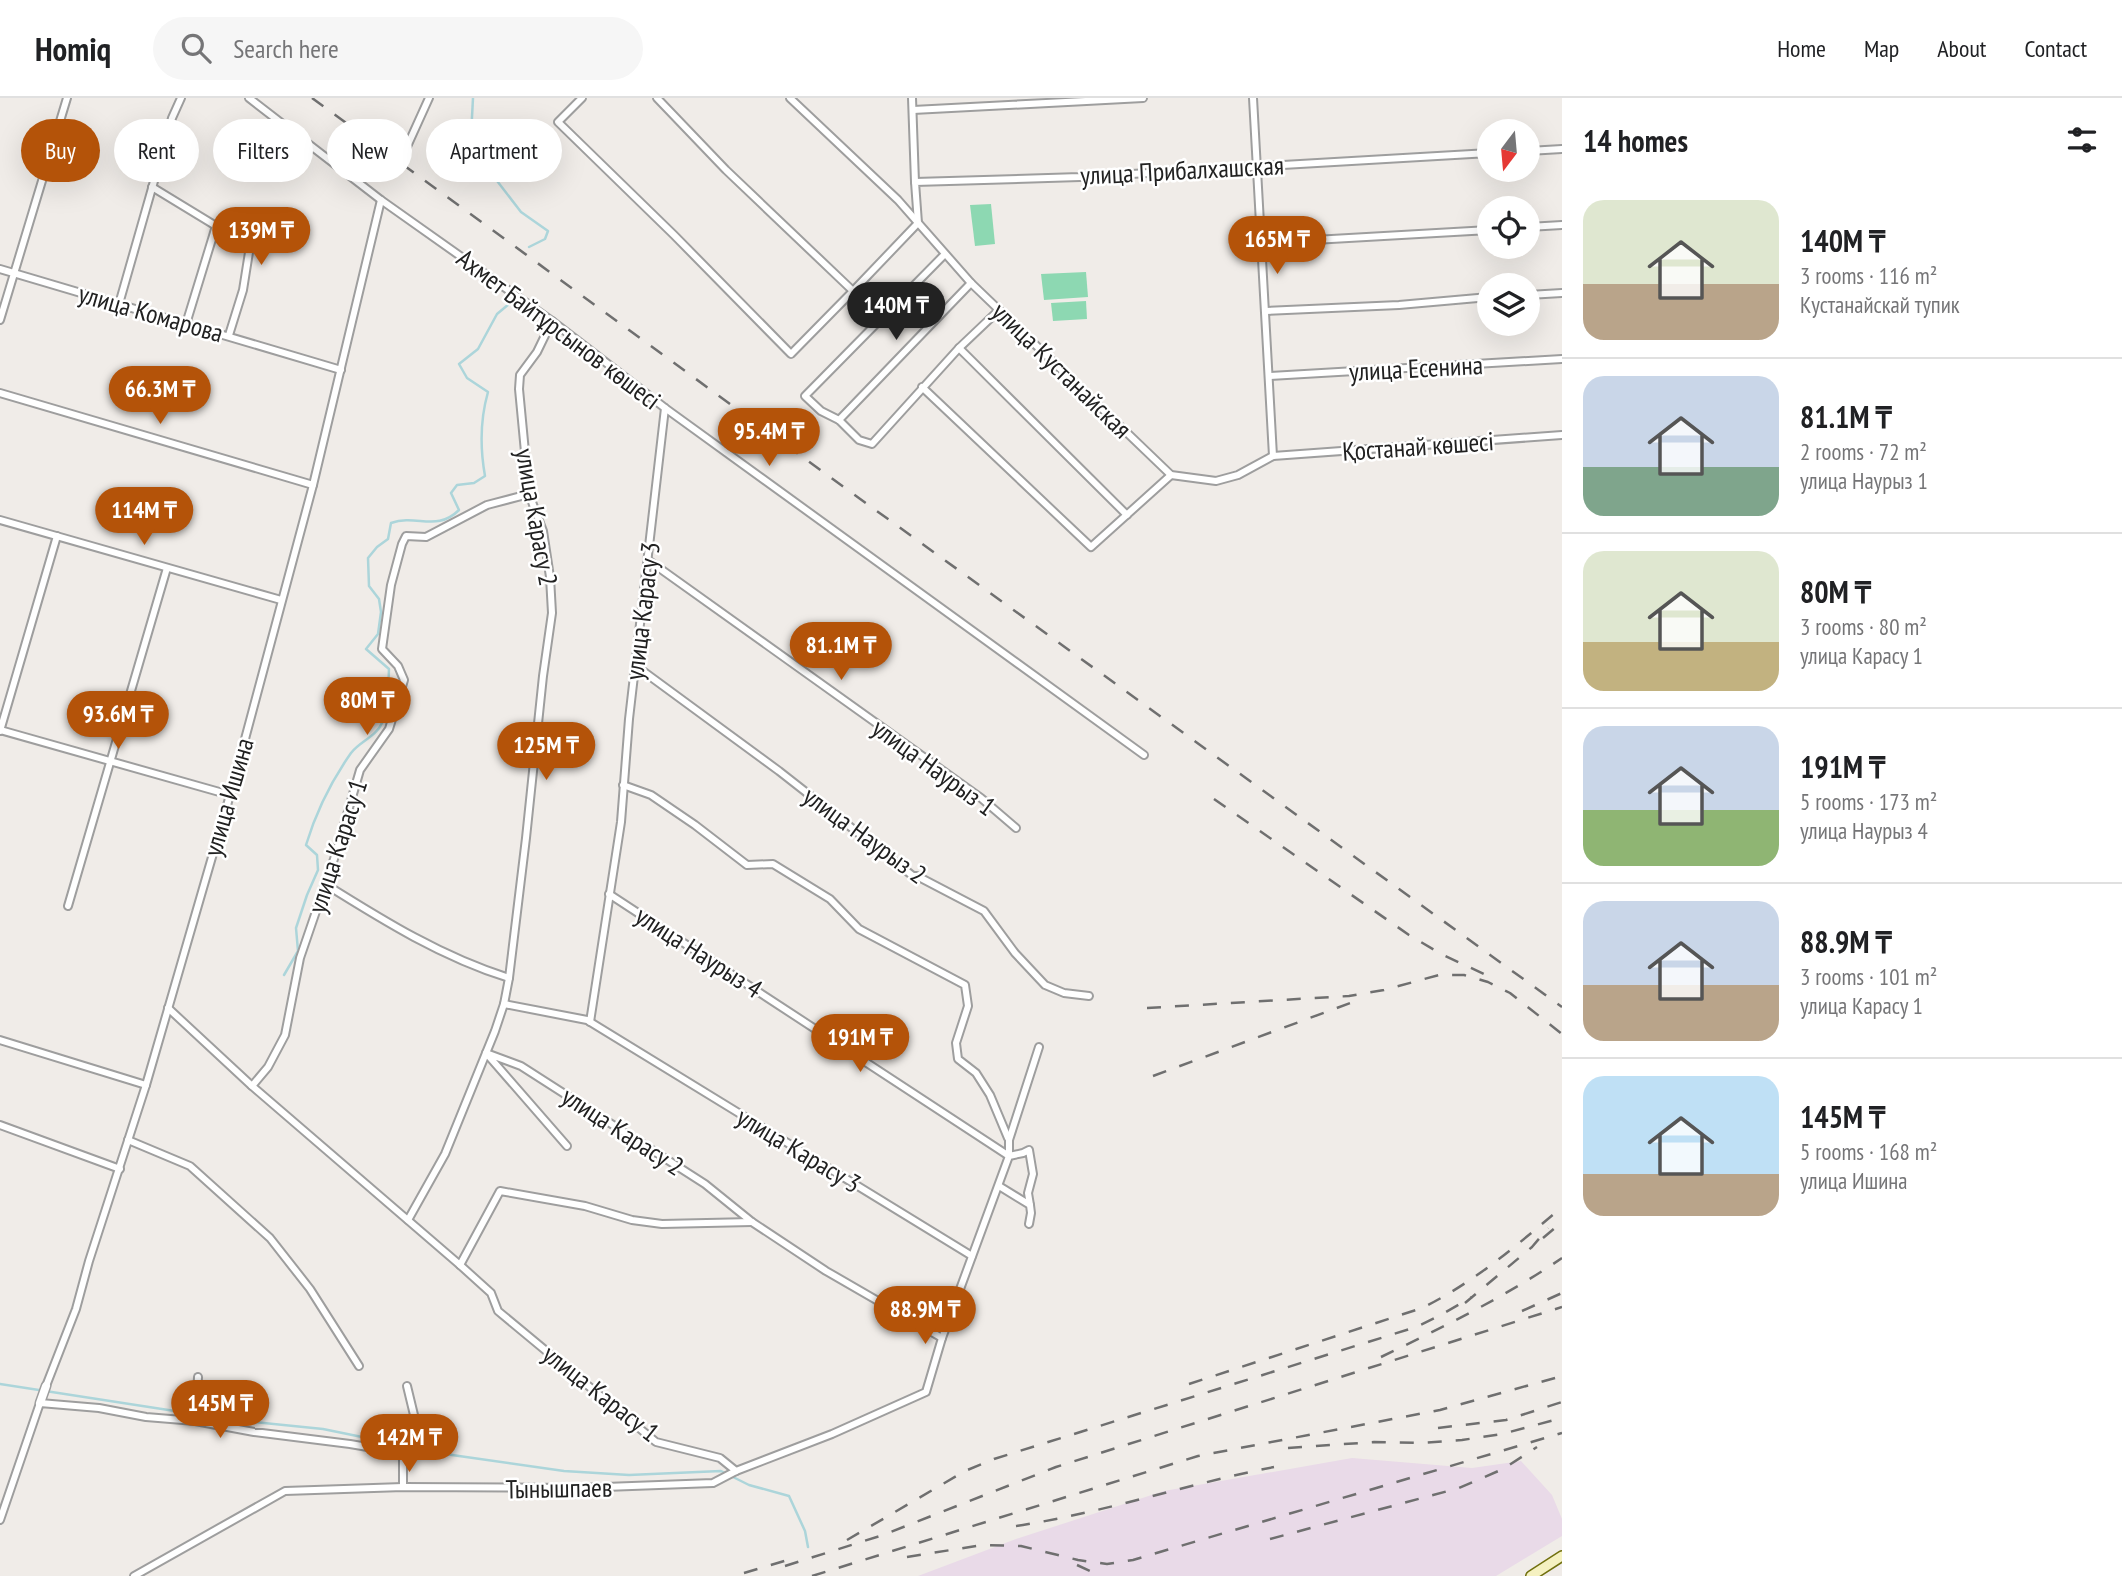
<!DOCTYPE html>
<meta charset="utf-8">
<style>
:root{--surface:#fff;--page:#f6f6f6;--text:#202124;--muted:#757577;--line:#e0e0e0;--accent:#b45309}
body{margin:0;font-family:"PT Sans Narrow",sans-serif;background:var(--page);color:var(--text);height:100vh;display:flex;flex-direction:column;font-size:26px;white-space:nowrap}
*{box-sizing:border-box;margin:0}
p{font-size:23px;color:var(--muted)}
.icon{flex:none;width:38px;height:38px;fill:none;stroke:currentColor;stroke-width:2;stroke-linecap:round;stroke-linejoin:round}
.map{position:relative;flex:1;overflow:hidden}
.sheet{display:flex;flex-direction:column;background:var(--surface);width:560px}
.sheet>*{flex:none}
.hud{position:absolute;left:21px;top:21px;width:665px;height:63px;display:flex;gap:14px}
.needle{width:46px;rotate:196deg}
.controls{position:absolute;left:1477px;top:21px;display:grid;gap:14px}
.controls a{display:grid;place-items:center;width:63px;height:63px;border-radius:50%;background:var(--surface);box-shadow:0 7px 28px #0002;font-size:35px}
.price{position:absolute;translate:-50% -60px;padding:0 16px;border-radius:24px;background:var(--accent);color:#fff;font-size:23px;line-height:46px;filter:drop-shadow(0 2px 4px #0008)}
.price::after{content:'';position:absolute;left:50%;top:42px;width:21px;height:16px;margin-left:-10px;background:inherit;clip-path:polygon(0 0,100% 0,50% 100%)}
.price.active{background:#222;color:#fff}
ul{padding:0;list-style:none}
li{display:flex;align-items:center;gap:21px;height:175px;padding:0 21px}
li+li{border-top:2px solid var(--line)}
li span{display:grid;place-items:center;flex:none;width:196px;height:140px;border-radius:21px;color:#555}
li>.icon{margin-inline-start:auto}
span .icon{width:84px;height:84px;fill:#fffc;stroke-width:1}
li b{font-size:30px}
h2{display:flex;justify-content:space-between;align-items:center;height:84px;padding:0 21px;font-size:30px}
.pill{padding:0 24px;border-radius:32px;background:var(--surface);box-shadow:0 7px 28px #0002;font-size:24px;line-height:63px}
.pill.active{background:var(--accent);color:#fff}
header{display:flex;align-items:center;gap:42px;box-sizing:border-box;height:98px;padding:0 35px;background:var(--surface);border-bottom:2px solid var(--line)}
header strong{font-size:33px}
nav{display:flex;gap:38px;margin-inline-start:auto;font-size:24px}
.search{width:490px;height:63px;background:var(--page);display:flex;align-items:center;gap:18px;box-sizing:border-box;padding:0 24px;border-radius:38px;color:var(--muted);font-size:26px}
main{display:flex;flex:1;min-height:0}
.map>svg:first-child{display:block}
.industrial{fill:#e9dae8}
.pitch{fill:#8dd8b2}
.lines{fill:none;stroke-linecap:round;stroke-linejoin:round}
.stream{stroke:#acd5da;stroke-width:2.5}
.minor-casing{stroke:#9e9e9e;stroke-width:10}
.tertiary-casing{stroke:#9e9e9e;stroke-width:11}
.secondary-casing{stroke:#71700e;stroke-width:12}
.minor{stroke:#fff;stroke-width:6}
.tertiary{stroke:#fff;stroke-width:8}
.secondary{stroke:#f5f1c1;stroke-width:9}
.rail{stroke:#6f6f6f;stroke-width:2.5;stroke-dasharray:14 14;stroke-linecap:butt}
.labels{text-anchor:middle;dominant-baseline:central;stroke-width:5;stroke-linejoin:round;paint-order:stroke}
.street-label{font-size:26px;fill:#212121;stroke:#fff}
</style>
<header>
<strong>Homiq</strong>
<div class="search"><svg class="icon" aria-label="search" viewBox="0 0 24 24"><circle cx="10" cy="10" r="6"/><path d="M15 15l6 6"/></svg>Search here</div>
<nav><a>Home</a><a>Map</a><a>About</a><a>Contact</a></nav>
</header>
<main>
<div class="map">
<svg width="1562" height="1478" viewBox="0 0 1562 1478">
<rect width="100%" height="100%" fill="#f0ece8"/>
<polygon class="industrial" points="1352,1360 1472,1370 1521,1363 1552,1397 1562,1421 1562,1438 1496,1478 918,1478 1016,1441 1164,1393"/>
<g class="pitch">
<polygon points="991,106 995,146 975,148 970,107"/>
<polygon points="1086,174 1088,199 1044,202 1041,176"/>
<polygon points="1086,203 1087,221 1053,223 1051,205"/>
</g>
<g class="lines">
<g class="stream">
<polyline points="473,0 471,38 491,75 521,114 548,133 545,141 529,149"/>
<path d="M284 877 298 853 296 830 307 797 318 772 317 757 306 747C316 714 332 682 351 655 360 643 376 639 382 625 390 609 388 588 389 571L366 551 378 536 381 514 379 501 369 488 368 460 377 449 388 441 391 425C417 416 437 434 459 412L451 395 457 387 474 385 485 378C480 350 480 322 488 294L467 280 459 266 478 251 497 216 509 206"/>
<polyline points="0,1286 233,1322 323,1331 445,1356 564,1373 629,1377 721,1373 749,1387 789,1398 805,1433 808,1449"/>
</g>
<g class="minor-casing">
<g id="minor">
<polyline points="249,0 381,102 552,223 665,310 1144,657"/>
<polyline points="582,0 558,24 674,137 791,256 853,193 918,125 915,84 1080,79 1489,55"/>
<polyline points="657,0 726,72 853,193"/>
<polyline points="790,0 898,102 971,185 1171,377 1216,383 1238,377 1273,358 1562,337"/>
<polyline points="912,0 915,84"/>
<polyline points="1253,0 1273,358"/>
<polyline points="913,12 1143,0"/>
<polyline points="405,53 429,0"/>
<polyline points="1528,53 1562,51"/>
<polyline points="152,89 216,128 186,226"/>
<polyline points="216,128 250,148 243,192 229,237"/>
<polyline points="1528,129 1562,127"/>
<polyline points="1261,145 1489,132"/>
<polyline points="944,157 805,298 821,313 839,322 859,342 872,346 959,250 999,212"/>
<polyline points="0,171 341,272"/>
<polyline points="1528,197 1562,195"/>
<polyline points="119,206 172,20 181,0"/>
<polyline points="1266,213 1399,207 1489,199"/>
<polyline points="0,222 67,0"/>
<polyline points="959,250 1127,417"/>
<polyline points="1269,278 1562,261"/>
<polyline points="922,289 1091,449 1171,377"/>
<polyline points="0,295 313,387"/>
<polyline points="839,322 971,185"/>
<polyline points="0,422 281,502"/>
<polyline points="648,462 981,700 1016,730"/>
<polyline points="636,568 779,673 913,778 917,778 984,813 1015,855 1045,887 1064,895 1089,898"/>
<polyline points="0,632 230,697"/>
<polyline points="0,633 57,438"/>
<polyline points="623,687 651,697 695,727 747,767 773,766 830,801 859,831 965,887 968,908 956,945 958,961 976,975 990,997 1008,1040"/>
<path d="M325 786C384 823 442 859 509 880"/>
<polyline points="609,796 1009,1058 1009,1042 1039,949"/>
<polyline points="68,808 167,470"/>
<polyline points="504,906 587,922 972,1158"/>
<polyline points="168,910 252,988 460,1167 491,1195 498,1213 656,1344 720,1360 736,1373"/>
<polyline points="590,924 621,724 629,621 665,310"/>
<polyline points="0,942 146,987"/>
<polyline points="252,988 268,969 285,937 300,860 335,758 360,672 389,631 404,582 398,568 382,551 391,487 402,446 406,438 426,439 487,407 529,396"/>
<polyline points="0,1027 120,1071"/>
<polyline points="128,1042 190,1068 270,1140 310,1191 359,1268"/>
<polyline points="567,1048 486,955 521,968 705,1086 752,1124 826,1173 942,1240"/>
<polyline points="999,1088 1030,1107 1031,1115 1029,1126"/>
<polyline points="408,1122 445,1056 495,933 504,906 509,880 526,740 543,578 552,515 550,479 543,433 529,396 519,291 520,277 537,254 552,223"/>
<polyline points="460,1167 500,1093 585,1108 632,1122 662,1126 752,1124"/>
<polyline points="46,1288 76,1211 89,1163 146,987 230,697 313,387 381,102"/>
<polyline points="195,1323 198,1279"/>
<polyline points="403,1389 403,1350 414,1317 407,1288"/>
<polyline points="0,1422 40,1305 99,1310 146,1319 195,1323 254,1334 350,1346 403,1355"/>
<polyline points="134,1478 285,1393 403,1389 578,1390 713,1385 736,1373 832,1336 926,1294 942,1240 1009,1058 1023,1055 1029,1052 1033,1076 1028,1095 1030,1107"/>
</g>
</g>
<g class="tertiary-casing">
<polyline id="tertiary" points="40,1305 46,1288"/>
</g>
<g class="secondary-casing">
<polyline id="secondary" points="1531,1478 1562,1458"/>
</g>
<use href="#minor" class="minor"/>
<use href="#tertiary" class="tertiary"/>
<use href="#secondary" class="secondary"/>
<g class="rail">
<polyline points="312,0 823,374 1562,909"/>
<polyline points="1214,701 1409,837 1443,857 1484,876"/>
<polyline points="1147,910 1349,898 1384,892 1439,877 1464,877 1488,884 1510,895 1562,936"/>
<polyline points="1153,978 1353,904"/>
<polyline points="1543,1140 1562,1124"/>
<polyline points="1465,1205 1532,1149 1548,1130"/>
<polyline points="1522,1213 1562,1195"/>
<path d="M1381 1259C1443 1229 1505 1199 1562 1160"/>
<path d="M1189 1286 1422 1210C1475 1184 1517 1147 1562 1109"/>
<polyline points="1438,1330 1506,1322 1562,1304"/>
<polyline points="1288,1350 1374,1344 1420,1345 1462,1342 1502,1336 1562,1320"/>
<path d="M1016 1428C1103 1415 1187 1386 1274 1369"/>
<polyline points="1270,1441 1459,1390 1503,1371 1537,1349"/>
<polyline points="847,1442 965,1373 994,1361 1416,1229 1439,1218 1472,1199"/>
<polyline points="907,1459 982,1447 1021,1448 1078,1462 1107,1466 1133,1462 1562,1335"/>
<polyline points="1077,1467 1101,1478"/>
<polyline points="785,1468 883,1437 1056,1369 1562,1209"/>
<polyline points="744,1475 794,1460"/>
<polyline points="812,1478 1198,1358 1440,1312 1562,1278"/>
</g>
</g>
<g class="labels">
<g class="street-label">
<text transform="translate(1182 72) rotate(-3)">улица Прибалхашская</text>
<text transform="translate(151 215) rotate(16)">улица Комарова</text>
<text transform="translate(559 231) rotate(37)">Ахмет Байтұрсынов көшесі</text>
<text transform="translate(1416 270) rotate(-3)">улица Есенина</text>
<text transform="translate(1062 272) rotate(44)">улица Кустанайская</text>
<text transform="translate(1418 348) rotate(-4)">Қостанай көшесі</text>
<text transform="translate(537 419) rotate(80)">улица Карасу 2</text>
<text transform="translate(642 513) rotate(-83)">улица Карасу 3</text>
<text transform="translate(934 669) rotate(36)">улица Наурыз 1</text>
<text transform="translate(228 699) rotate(-74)">улица Ишина</text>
<text transform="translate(865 737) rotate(36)">улица Наурыз 2</text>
<text transform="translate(337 748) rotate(-72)">улица Карасу 1</text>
<text transform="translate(699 854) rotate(33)">улица Наурыз 4</text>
<text transform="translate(623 1033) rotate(33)">улица Карасу 2</text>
<text transform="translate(799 1052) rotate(31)">улица Карасу 3</text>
<text transform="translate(601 1295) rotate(38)">улица Карасу 1</text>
<text transform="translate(559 1390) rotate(-1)">Тынышпаев</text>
</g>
</g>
</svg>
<div class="controls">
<a><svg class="needle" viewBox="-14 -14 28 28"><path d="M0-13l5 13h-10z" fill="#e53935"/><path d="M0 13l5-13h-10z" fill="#757577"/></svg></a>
<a><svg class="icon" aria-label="locate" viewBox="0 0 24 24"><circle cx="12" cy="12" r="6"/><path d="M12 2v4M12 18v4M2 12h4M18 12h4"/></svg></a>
<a><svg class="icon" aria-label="layers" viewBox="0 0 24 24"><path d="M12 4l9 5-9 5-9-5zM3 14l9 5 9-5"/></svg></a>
</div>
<b class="price" style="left:261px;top:169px">139M ₸</b>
<b class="price" style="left:1277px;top:178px">165M ₸</b>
<b class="price active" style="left:896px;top:244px">140M ₸</b>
<b class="price" style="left:160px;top:328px">66.3M ₸</b>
<b class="price" style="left:769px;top:370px">95.4M ₸</b>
<b class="price" style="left:144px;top:449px">114M ₸</b>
<b class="price" style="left:841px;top:584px">81.1M ₸</b>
<b class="price" style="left:367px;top:639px">80M ₸</b>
<b class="price" style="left:118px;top:653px">93.6M ₸</b>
<b class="price" style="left:546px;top:684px">125M ₸</b>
<b class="price" style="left:860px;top:976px">191M ₸</b>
<b class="price" style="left:925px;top:1248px">88.9M ₸</b>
<b class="price" style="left:220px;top:1342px">145M ₸</b>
<b class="price" style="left:409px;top:1376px">142M ₸</b>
<div class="hud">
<a class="pill active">Buy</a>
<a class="pill">Rent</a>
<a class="pill">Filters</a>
<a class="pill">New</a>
<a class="pill">Apartment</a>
</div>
</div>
<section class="sheet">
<h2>14 homes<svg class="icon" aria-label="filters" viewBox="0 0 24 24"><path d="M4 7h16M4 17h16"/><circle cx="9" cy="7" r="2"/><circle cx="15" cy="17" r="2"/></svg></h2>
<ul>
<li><span style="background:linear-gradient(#dfe7d0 60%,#b9a48a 0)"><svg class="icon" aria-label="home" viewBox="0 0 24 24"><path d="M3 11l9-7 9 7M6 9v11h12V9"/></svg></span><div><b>140M ₸</b><p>3 rooms · 116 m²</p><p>Кустанайскай тупик</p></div></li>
<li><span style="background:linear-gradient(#c9d6e8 65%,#7fa58c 0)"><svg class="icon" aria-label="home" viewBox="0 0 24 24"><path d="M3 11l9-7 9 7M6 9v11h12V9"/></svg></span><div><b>81.1M ₸</b><p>2 rooms · 72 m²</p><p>улица Наурыз 1</p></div></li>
<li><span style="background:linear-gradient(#dfe7d0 65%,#c2b280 0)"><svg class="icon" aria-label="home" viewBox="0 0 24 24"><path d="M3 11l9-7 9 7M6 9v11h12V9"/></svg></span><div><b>80M ₸</b><p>3 rooms · 80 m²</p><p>улица Карасу 1</p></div></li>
<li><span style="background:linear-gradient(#c9d6e8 60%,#8fb573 0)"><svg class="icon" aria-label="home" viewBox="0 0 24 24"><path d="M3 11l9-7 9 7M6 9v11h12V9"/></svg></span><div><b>191M ₸</b><p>5 rooms · 173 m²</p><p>улица Наурыз 4</p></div></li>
<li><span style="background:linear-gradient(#c9d6e8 60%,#b9a48a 0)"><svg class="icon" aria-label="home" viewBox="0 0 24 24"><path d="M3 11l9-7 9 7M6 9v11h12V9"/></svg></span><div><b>88.9M ₸</b><p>3 rooms · 101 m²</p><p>улица Карасу 1</p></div></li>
<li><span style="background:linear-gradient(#bfe0f5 70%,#b9a48a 0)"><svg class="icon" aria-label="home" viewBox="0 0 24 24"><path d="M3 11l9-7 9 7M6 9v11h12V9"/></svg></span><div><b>145M ₸</b><p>5 rooms · 168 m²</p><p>улица Ишина</p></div></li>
</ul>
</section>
</main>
